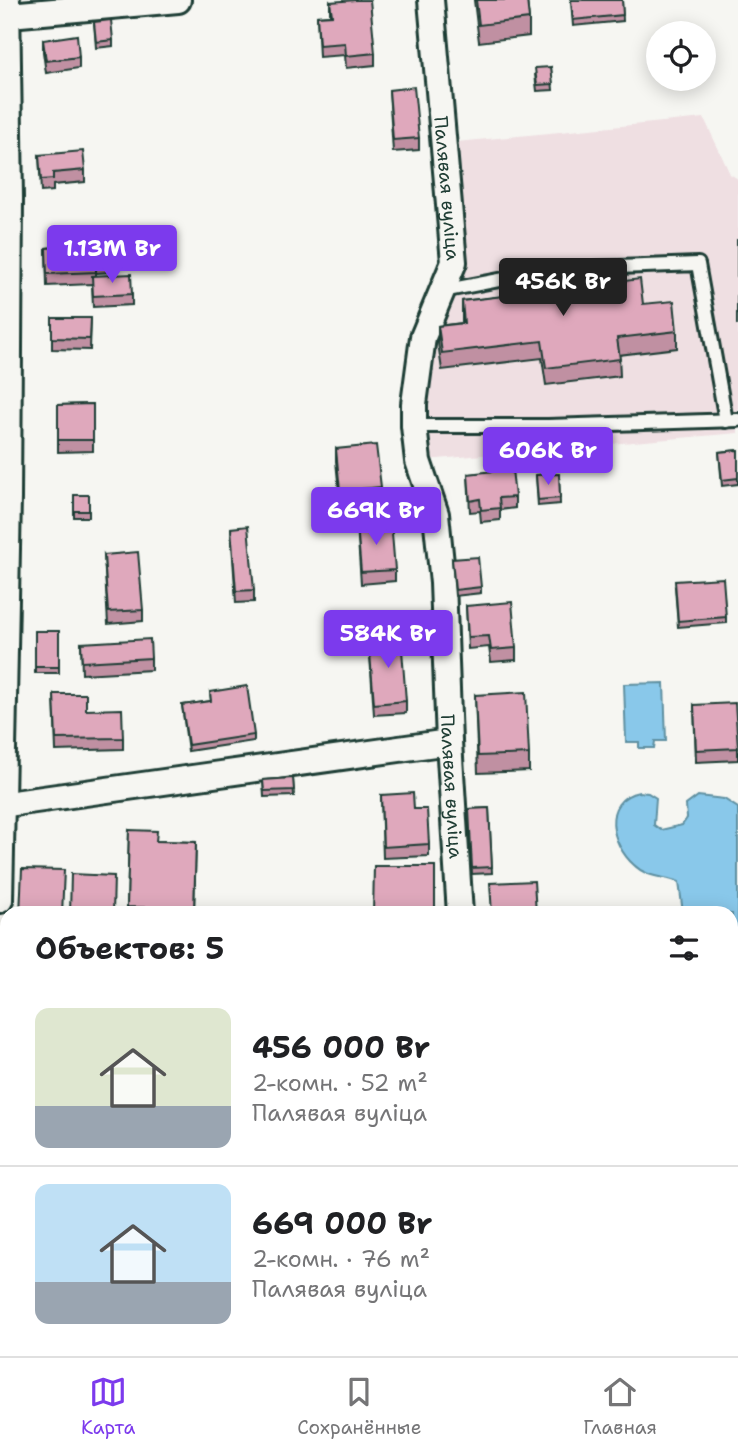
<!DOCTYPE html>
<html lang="ru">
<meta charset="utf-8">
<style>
:root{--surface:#fff;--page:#f2f2f2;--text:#202124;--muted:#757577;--line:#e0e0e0;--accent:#7c3aed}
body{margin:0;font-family:"Shantell Sans",sans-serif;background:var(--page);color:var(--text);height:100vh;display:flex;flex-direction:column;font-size:26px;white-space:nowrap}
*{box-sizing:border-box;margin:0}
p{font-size:23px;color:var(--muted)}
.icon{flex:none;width:38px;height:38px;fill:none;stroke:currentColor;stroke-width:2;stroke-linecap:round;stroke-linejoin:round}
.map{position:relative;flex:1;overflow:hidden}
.panel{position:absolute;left:0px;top:906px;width:738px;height:450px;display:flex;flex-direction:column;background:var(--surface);border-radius:21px 21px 0 0;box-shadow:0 4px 18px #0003}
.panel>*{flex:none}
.fabs{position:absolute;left:646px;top:21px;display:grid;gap:14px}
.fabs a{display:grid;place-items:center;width:70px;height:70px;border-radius:50%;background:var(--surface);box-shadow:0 4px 18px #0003;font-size:35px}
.price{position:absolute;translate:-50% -60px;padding:0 16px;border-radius:7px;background:var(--accent);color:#fff;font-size:23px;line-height:46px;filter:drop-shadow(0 2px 4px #0008)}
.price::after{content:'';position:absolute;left:50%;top:42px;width:21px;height:16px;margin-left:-10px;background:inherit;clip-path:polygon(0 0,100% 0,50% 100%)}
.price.on{background:#222;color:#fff}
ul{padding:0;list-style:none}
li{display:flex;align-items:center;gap:21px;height:175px;padding:0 35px}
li+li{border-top:2px solid var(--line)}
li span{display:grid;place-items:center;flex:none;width:196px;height:140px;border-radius:14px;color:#555}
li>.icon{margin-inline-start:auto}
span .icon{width:84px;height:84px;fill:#fffc;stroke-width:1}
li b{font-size:30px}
h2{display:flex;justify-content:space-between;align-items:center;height:84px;padding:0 35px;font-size:30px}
.dock{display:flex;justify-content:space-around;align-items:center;height:98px;border-top:2px solid var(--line);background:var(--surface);font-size:19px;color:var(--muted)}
.dock a{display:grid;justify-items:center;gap:4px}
.dock .on{color:var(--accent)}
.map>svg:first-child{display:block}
.built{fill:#efdfe2}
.water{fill:#89c8ea;stroke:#5f90a1;stroke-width:2}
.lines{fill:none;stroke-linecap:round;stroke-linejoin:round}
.lane-casing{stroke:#1f3d34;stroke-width:18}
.street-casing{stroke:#1f3d34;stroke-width:30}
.lane{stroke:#f6f6f2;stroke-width:12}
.street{stroke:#f6f6f2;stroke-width:24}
.wall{fill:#c090a2;stroke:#1f3d34;stroke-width:2}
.building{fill:#dfa8bc;stroke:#1f3d34;stroke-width:2}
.labels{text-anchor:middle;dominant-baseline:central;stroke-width:5;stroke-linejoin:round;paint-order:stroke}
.street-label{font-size:19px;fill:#1f3d34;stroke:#f6f6f2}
</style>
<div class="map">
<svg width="738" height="1356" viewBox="0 0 738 1356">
<rect width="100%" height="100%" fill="#f6f6f2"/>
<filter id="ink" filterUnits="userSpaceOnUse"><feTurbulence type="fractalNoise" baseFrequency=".0143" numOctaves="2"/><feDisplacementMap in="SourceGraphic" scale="14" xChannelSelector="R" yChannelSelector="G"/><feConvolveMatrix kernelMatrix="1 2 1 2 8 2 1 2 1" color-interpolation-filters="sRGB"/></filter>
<g filter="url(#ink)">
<polygon class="built" points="704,118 730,174 738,179 738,433 426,460 421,407 428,337 465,252 457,142"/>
<g class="water">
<polygon points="664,683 666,741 655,741 654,748 639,748 639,742 626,742 624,684"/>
<path d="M639 792 648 793 656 798 654 825 661 830 682 825 687 818 686 805 698 796 724 799 738 808V941H732V914L683 913 679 882C664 876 647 878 634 865 611 845 600 800 639 792Z"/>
<polygon points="738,970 738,1069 732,1063 732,972"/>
</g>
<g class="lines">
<g class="lane-casing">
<g id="lane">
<polyline points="592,268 698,264 726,421"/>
<polyline points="442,291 551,270 567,269"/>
<polyline points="414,426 548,426 738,420"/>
</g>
</g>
<g class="street-casing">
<g id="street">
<path id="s1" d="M431 0 454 262 423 337 414 404V426L418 461 436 514 443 583 449 742 460 914"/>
<polyline points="9,15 178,0"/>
<polyline points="0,805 449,742"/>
<polyline points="0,900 8,498 10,198 7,0"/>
<polyline points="732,1246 738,1245"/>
<polyline points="377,1349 378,1356"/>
</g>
</g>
<use href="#lane" class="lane"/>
<use href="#street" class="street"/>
</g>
<g class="wall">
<polygon points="474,0 527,0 529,19 529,36 479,42"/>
<polygon points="571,0 622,0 623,21 573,26"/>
<polygon points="330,2 375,53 375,65 346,68 345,55 319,57 317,16 330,15"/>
<polygon points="94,22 113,40 113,46 96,48"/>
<polygon points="43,40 79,57 79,68 46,73 43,52"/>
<polygon points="551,67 553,90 537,91 535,74"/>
<polygon points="389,90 419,138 419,150 393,152"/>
<polygon points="39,155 85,170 85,182 53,185 53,191 41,192"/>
<polygon points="57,236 110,261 110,272 96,273 96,276 132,294 132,305 93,307 92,284 47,286 46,248 57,247"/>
<polygon points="550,267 609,283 643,304 677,331 677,348 619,355 620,376 546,385 542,358 442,370 438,343 438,326 462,323 462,301 551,291"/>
<polygon points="52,318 91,318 90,350 52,349"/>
<polygon points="93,404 93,451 58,452 58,405"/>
<polygon points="336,449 381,487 381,498 340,502 336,461"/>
<polygon points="738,450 738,484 722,486 719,452"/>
<polygon points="468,474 515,497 515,508 500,510 500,520 481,522 480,511 470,512"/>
<polygon points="559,474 560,504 538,506 536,475"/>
<rect x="74" y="495" width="15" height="22"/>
<polygon points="357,524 395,570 395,581 361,584"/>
<polygon points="231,528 254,590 254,602 236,603"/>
<polygon points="104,555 143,610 143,621 108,624"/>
<polygon points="452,559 481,587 481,593 455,596"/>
<polygon points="675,587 726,617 726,623 678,627"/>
<polygon points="466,606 516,648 516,660 491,662 489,647 468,649"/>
<rect x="35" y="631" width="24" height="42"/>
<polygon points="369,640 406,701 406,713 374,715"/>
<polygon points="81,643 151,658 151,670 82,674"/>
<polygon points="210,692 254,735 254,741 188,751 182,705 211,701"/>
<polygon points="54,694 86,710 123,738 123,749 56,751"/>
<polygon points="475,695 529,754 529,771 478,773"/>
<polygon points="694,705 738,748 738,760 696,762"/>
<polygon points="293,778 294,796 264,797 263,780"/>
<polygon points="381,795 414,809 429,844 429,856 383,858"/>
<polygon points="489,808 492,873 472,874 469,809"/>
<polygon points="129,830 157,841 196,842 194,914 127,914"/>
<polygon points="738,1107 738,1151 732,1152 732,1108"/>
<polygon points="455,1353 455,1356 389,1356"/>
</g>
<g class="building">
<polygon points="356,0 370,0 375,53 346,56 345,43 319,45 317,16 332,15 330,2"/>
<polygon points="476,0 527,0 529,19 479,25"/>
<polygon points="571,0 622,0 623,15 573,20"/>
<polygon points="111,20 113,40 96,42 94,22"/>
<polygon points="77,35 79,57 46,61 43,40"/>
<polygon points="551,67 553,84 537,85 535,68"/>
<polygon points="414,87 419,138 393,140 389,90"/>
<polygon points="83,151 85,170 53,173 53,179 41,180 39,155"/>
<polygon points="108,233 110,261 96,261 96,272 47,274 46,248 58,247 57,236"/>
<polygon points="737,240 738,240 737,325"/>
<polygon points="606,260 609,283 640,279 643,304 674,301 677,331 617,338 620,359 546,368 542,341 442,353 438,326 464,323 462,301 553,290 550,267"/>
<polygon points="131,274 132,294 93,296 92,276"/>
<polygon points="52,318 91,318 90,339 52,338"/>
<polygon points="93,404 93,440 58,440 58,405"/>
<polygon points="376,445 381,487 340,491 336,449"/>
<polygon points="738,450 738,478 722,480 719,452"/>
<polygon points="512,469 515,497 499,498 500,508 481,510 480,499 470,501 468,474"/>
<polygon points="559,474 560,498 538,500 536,475"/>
<rect x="74" y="495" width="15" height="16"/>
<polygon points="391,521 395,570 361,572 357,524"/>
<polygon points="248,526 254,590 236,591 231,528"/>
<polygon points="138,552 143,610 108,612 104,555"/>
<polygon points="478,557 481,587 455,590 452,559"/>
<polygon points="723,578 726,617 678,621 675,581"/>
<polygon points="512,602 516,648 491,650 489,636 468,637 466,606"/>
<rect x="35" y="631" width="24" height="36"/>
<polygon points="401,637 406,701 374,704 369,640"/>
<polygon points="150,639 151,658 82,662 81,643"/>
<polygon points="247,686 254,735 188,745 182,705 211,701 210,692"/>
<polygon points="526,692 529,754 478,756 475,695"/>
<polygon points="54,694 86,694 86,710 122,709 123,738 56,739"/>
<polygon points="735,703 738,748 696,750 694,705"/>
<polygon points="293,778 294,790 264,791 263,780"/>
<polygon points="413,793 414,809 427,809 429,844 383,847 381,795"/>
<polygon points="489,808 492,867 472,868 469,809"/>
<polygon points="129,830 157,831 156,841 196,842 194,909 127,907"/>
<polygon points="374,866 435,866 435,914 373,914"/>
<polygon points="22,869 64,870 62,914 20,914"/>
<polygon points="71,874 114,876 113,914 70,914"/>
<polygon points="534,881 536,914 492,914 490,883"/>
<polygon points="671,911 671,914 622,914 622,912"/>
<polygon points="738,1107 738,1145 732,1146 732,1108"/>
<polygon points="4,1114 7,1114 7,1154 5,1154"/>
<polygon points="23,1349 62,1349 63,1356 24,1356"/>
<polygon points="250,1349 301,1349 302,1356 251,1356"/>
<rect x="389" y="1349" width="28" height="7"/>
<polygon points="417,1349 455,1349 455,1353 418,1356"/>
<polygon points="567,1349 580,1349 581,1356 567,1356"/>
<polygon points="596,1349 643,1349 644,1356 597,1356"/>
<polygon points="691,1349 721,1349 722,1356 692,1356"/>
</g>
</g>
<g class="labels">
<g class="street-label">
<text stroke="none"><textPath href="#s1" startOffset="189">Палявая вуліца</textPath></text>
<text stroke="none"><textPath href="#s1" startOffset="798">Палявая вуліца</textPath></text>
</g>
</g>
</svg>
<div class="fabs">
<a><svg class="icon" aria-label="locate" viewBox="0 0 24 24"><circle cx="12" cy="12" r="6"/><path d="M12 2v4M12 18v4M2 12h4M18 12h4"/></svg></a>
</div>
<b class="price" style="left:112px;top:285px">1.13M Br</b>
<b class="price on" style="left:563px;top:318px">456K Br</b>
<b class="price" style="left:548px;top:487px">606K Br</b>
<b class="price" style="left:376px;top:547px">669K Br</b>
<b class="price" style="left:388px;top:670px">584K Br</b>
<section class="panel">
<h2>Объектов: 5<svg class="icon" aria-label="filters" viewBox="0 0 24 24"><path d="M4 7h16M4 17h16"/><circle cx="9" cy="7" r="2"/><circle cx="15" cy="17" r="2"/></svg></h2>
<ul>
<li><span style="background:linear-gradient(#dfe7d0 70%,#9aa5b1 0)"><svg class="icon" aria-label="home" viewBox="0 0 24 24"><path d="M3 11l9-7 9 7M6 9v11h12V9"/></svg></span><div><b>456 000 Br</b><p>2-комн. · 52 m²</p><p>Палявая вуліца</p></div></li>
<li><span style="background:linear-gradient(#bfe0f5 70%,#9aa5b1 0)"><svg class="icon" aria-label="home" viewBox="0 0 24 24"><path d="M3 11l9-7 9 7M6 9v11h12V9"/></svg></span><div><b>669 000 Br</b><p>2-комн. · 76 m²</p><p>Палявая вуліца</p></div></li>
</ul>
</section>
</div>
<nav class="dock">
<a class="on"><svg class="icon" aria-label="map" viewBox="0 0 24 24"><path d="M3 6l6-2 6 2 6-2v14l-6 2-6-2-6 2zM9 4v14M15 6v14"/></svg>Карта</a>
<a><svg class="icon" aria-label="saved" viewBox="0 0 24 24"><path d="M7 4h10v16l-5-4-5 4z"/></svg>Сохранённые</a>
<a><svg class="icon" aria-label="home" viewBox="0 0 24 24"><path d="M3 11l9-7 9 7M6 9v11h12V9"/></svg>Главная</a>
</nav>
